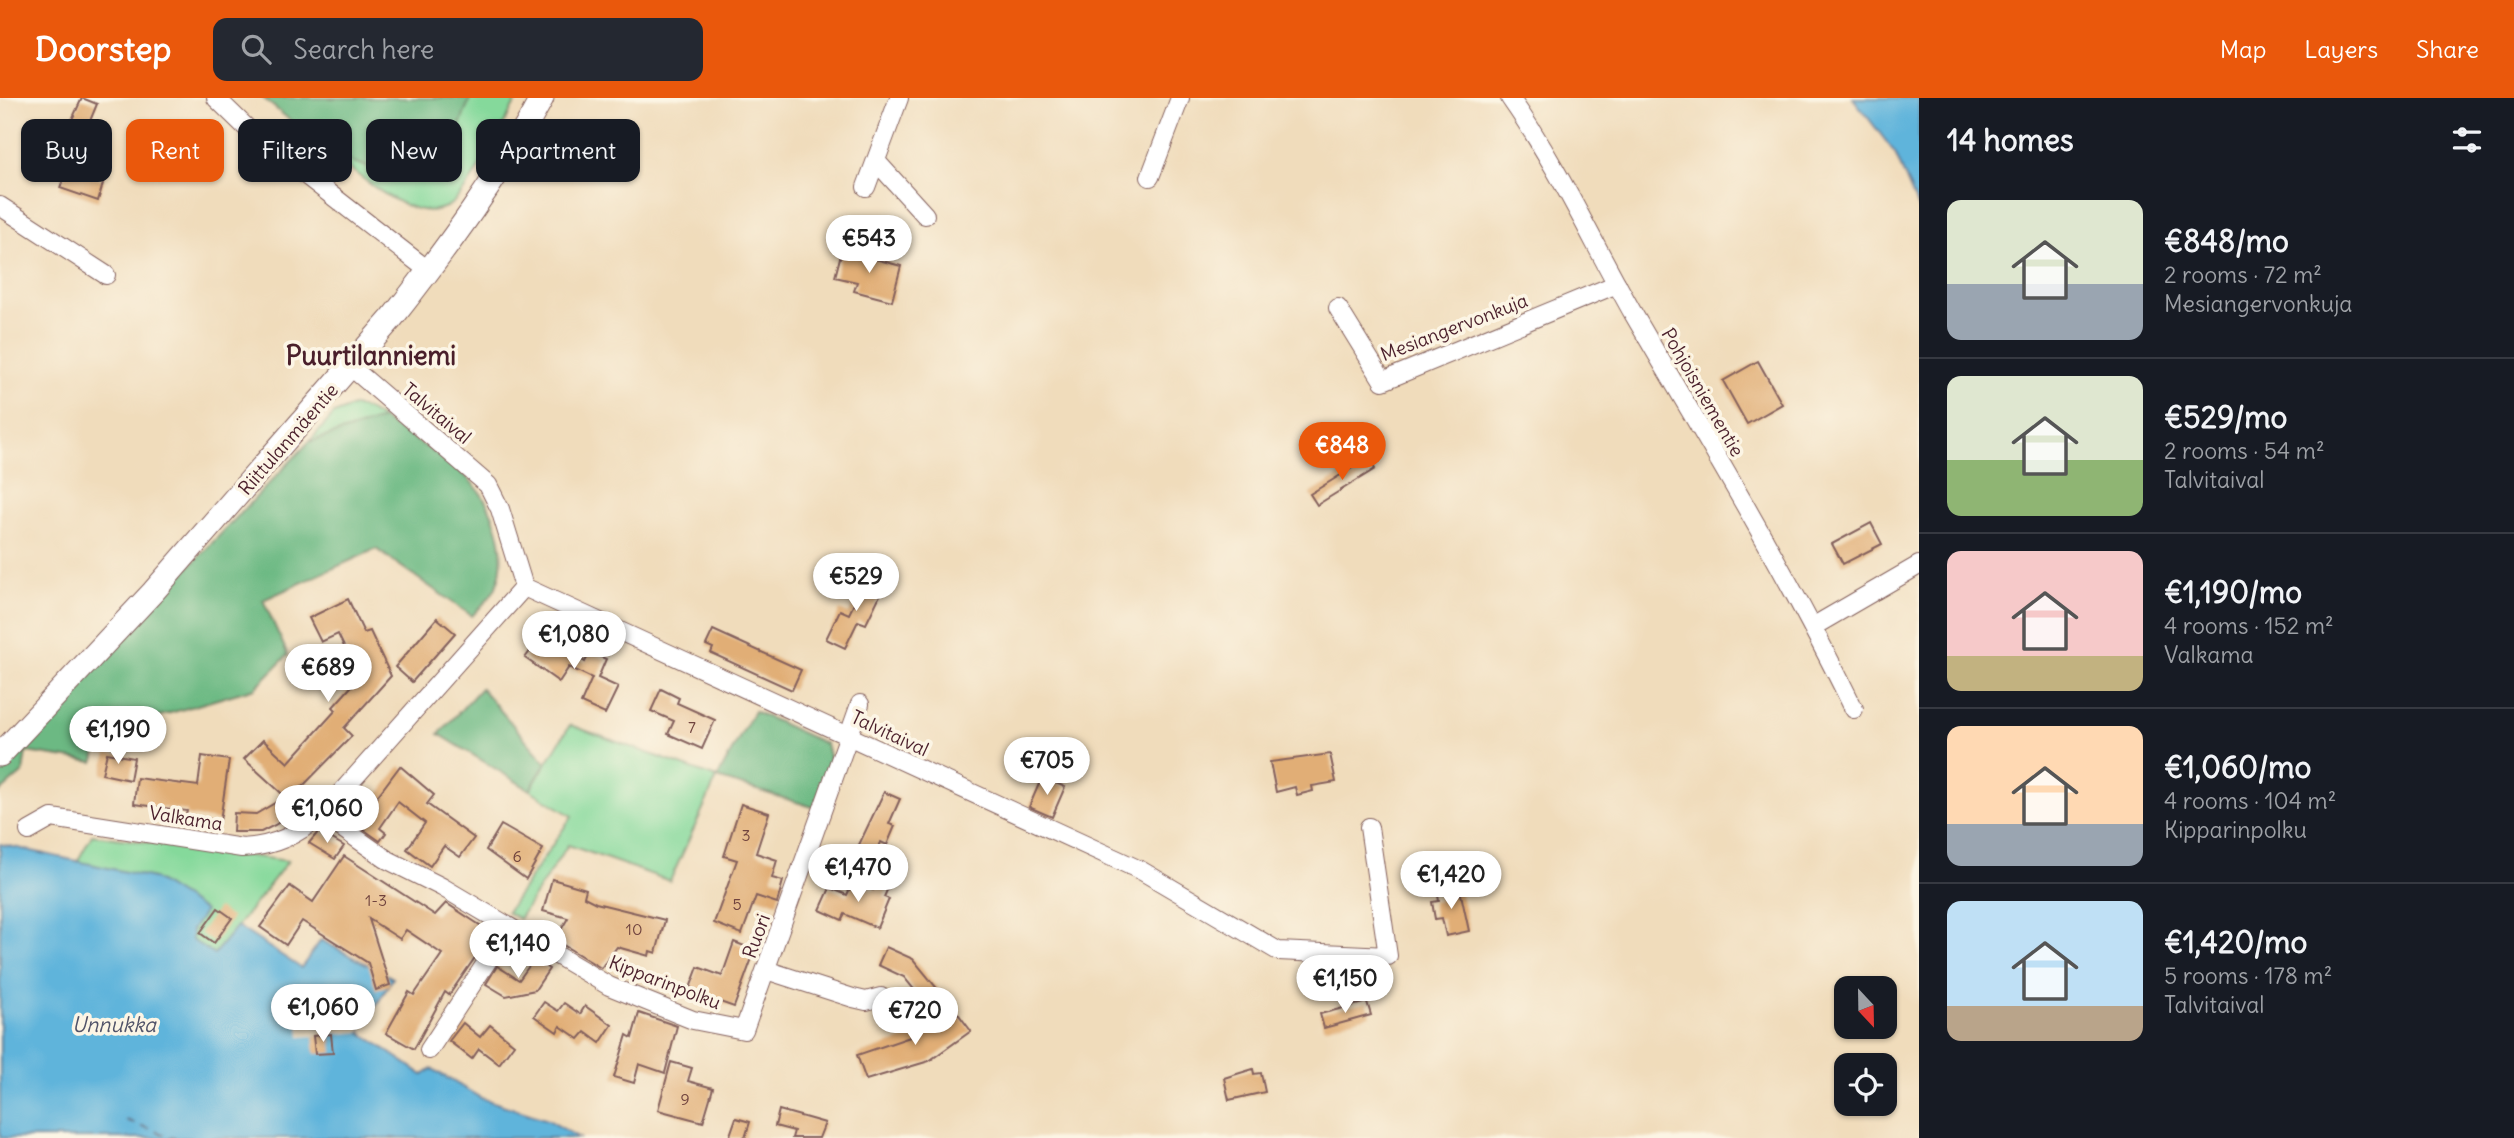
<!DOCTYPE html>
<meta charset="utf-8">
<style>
:root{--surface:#171b24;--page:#242831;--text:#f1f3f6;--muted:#9ea1a6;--line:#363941;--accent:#ea580c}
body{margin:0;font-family:Delius,sans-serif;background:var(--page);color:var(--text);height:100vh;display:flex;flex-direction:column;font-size:26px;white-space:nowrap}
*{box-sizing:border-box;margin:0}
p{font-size:23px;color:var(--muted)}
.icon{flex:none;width:38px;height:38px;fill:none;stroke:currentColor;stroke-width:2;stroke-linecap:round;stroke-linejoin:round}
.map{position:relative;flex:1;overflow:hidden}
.sheet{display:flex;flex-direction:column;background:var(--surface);width:595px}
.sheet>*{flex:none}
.hud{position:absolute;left:21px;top:21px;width:665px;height:63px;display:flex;gap:14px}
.needle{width:46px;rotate:158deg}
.tools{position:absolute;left:1834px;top:878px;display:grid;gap:14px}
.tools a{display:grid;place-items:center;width:63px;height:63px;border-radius:14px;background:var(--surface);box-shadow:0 2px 5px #0004;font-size:35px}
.price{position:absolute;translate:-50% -60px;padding:0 16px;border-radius:24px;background:#fff;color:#222;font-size:23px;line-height:46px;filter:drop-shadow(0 2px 4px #0008)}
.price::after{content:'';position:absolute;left:50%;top:42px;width:21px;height:16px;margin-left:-10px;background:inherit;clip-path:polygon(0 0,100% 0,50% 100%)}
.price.on{background:var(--accent);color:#fff}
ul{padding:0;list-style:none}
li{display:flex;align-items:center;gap:21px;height:175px;padding:0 28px}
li+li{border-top:2px solid var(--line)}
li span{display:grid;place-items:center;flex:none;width:196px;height:140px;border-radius:14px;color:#555}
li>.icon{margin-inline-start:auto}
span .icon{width:84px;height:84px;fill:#fffc;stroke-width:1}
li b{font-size:30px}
h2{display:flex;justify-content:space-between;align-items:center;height:84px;padding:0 28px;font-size:30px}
.tag{padding:0 24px;border-radius:14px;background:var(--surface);box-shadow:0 2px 5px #0004;font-size:24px;line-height:63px}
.tag.on{background:var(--accent);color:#fff}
header{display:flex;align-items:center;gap:42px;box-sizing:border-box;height:98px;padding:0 35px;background:var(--accent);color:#fff}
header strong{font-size:33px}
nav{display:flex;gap:38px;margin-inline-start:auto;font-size:24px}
.search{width:490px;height:63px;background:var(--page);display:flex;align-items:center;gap:18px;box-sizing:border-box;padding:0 24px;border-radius:14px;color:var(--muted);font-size:26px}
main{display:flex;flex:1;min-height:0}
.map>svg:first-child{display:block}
.green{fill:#85d99b;stroke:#687c63;stroke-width:2}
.forest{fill:#6cb983;stroke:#5b6c57;stroke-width:2}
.water{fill:#5eb4db;stroke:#546a83;stroke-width:2}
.pier{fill:#f0dcbb}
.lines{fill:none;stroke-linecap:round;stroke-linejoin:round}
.ferry{stroke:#515369;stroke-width:2;stroke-dasharray:9 7;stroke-linecap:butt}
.building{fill:#e1ae76}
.minor-casing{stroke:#84615d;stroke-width:20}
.tertiary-casing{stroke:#84615d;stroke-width:25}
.minor{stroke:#fff;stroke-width:18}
.tertiary{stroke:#fff;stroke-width:23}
.labels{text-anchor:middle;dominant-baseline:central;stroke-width:7;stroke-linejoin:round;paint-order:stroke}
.number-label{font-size:16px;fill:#70433e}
.street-label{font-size:19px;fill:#4a1f2b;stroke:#fcf5e5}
.water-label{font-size:21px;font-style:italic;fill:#515369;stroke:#fcf5e5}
.district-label{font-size:26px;font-weight:bold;fill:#4a1f2b;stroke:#fcf5e5}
</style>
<header>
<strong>Doorstep</strong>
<div class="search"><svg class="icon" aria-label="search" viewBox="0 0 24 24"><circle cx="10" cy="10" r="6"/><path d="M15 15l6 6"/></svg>Search here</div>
<nav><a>Map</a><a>Layers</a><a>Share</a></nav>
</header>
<main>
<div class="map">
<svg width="1919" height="1040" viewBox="0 0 1919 1040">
<rect width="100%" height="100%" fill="#fcf5e5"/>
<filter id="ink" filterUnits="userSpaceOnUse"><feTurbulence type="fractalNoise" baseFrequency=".0143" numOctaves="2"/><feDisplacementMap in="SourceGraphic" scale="14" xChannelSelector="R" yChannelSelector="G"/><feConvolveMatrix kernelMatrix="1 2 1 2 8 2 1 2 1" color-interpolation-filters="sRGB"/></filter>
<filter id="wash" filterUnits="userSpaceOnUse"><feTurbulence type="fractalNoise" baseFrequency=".00686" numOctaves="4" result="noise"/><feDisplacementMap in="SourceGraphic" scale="28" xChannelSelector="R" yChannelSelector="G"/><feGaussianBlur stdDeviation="1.57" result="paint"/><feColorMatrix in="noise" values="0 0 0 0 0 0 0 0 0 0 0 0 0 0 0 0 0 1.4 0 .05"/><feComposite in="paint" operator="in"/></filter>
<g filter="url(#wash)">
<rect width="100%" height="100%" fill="#f0dcbb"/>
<g class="green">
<path d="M470 0H518C504 24 469 96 448 108 438 113 428 114 417 111 386 103 356 74 331 56L382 74 452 49Z"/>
<polygon points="353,308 366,311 382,321 309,344 334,316"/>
<polygon points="570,627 717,680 670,783 568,747 519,821 507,814 572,718 530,692"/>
<polygon points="92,737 288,763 215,857 192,843 192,832 204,813 153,780 77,764"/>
</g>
<g class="forest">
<polygon points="263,0 470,0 452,49 416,79 382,74 331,56"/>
<path d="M382 321C409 339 439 355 463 376 493 401 511 452 496 489 491 500 479 510 472 518L376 451 263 502 288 557 255 590 99 636 94 664 26 654 23 674 0 694V666L309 344Z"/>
<polygon points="481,590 546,665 530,692 439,636"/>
<polygon points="754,613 826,646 830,662 816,710 717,680"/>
</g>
<g class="water">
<polygon points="1853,0 1919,0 1919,112 1895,55"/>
<polygon points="0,746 153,780 205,813 192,832 192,842 214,856 237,828 301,870 321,842 393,880 360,934 423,977 432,971 481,1000 548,1022 579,1040 0,1040"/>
</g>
<polygon class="pier" points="313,925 314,929 365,925 360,934 300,939 299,926"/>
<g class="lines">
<polyline class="ferry" points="126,1022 174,1040"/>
</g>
<g id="blocks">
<g class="building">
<polygon points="82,0 97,6 85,35 69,28"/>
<polygon points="67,70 104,82 98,103 60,90"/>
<polygon points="842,152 901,168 892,203 854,193 857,184 835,179"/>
<polygon points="1758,263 1782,306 1747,326 1723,283"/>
<polygon points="1368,360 1375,371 1317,407 1310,396"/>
<polygon points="1871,425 1882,446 1843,466 1832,446"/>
<polygon points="867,479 885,487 866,526 858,523 845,550 826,541 840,512 849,516"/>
<polygon points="348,501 364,535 370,533 391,578 344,630 352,638 289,702 244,661 263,642 288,665 336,612 333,609 359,580 338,536 321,544 309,520"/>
<polygon points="437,520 455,535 412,584 395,569"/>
<polygon points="713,532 801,572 792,592 711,555 713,550 706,547"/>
<polygon points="543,536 585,564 590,554 606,561 598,580 618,589 605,616 581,605 592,580 569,569 559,584 525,560"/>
<polygon points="661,591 679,600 677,605 715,622 702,651 668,636 674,623 651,613"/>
<polygon points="107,655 134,660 130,682 102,676"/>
<polygon points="1330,656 1336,684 1312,688 1313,693 1297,697 1295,689 1276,694 1270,664"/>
<polygon points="202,658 229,662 220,723 186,717 187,713 134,706 137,680 198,688"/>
<polygon points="400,668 434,697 427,706 474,740 460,759 444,748 430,768 407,751 425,725 398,704 380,730 386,735 380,743 353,724 363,710 367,712"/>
<polygon points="1042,679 1065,689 1052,719 1029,709"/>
<polygon points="884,694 900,701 889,726 895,728 887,747 881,744 873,762 856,753"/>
<polygon points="280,702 293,715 275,727 261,734 233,734 234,715 256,716"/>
<polygon points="741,706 769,715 756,755 777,762 772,780 783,783 777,805 756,798 742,836 714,825 737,762 724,758"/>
<polygon points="501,727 543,751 526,781 486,752"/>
<polygon points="319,733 344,748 335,761 309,745"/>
<polygon points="344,758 435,817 446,805 492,835 449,897 445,894 414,951 386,935 409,894 414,897 442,856 406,832 400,841 369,821 390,887 376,892 368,865 302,823 286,847 260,829 290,788 313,804"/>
<polygon points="552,781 586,791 584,799 596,805 665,822 656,855 650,853 649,858 617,849 601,870 555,842 568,820 543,813"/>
<polygon points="853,784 873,792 876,785 888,790 884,799 889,801 877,830 845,816 842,822 820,812 830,790 847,797"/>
<polygon points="1459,787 1469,833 1446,838 1442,820 1435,821 1432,804 1439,803 1437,792"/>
<polygon points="218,810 232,820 214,845 200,835"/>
<polygon points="734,844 755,852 734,909 689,893 698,869 722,878"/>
<polygon points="886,849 913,861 940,894 925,905 904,879 878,867"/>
<polygon points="534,861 549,871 535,892 506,898 486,886 497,868 519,882"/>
<polygon points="544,904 558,913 564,905 580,916 585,908 612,927 600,945 585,934 579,941 560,928 557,934 534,918"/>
<polygon points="1367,904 1371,917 1324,930 1320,916"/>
<polygon points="956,913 971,933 929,963 866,982 857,957 910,939 940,918"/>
<polygon points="639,915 677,928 665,975 639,966 634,985 614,979 627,937 632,940"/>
<polygon points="463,925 480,939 490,927 514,946 499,966 479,951 472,961 449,943"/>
<polygon points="331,936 333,955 315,956 313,938"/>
<polygon points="671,964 692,970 688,983 713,990 703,1024 658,1012"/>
<polygon points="1253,971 1254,976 1261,975 1265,994 1229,1002 1224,980"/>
<polygon points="779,1012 825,1025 819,1040 792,1040 794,1033 775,1028"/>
<polygon points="736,1020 750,1024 745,1040 729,1040"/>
</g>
</g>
</g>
<g filter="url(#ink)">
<use href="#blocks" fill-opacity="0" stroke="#84615d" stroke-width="2"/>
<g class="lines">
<g class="minor-casing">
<g id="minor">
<polyline points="216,0 254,37 429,173"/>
<path d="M1510 0C1558 68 1593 145 1634 217 1710 347 1788 476 1854 611"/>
<polyline points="876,63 925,117"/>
<polyline points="1150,79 1180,0"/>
<polyline points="866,89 899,0"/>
<polyline points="0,108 106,177"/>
<polyline points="1338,210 1383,283 1617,186"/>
<polyline points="351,269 488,387 500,411 524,489 1142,773 1278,853 1388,858 1369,729"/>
<polyline points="1814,528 1919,467"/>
<polyline points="322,716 386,761 442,789 609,888 693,922 744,932 860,606"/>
<path d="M29 733 52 720 242 750C275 748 297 737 322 716L524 489"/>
<polyline points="766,872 853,900 866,903 881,899"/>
<polyline points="429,952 509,830"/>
</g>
</g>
<g class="tertiary-casing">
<path id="tertiary" d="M0 657 153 494 392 220C447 150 500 78 542 0"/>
</g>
<use href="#minor" class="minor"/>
<use href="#tertiary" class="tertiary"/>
</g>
</g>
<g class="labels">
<g class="number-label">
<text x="692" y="629">7</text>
<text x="746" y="737">3</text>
<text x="517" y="758">6</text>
<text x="376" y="802">1-3</text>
<text x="737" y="806">5</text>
<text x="634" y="831">10</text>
<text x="685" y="1001">9</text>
</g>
<g class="street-label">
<text transform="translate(1454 229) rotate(-21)">Mesiangervonkuja</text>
<text transform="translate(1703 294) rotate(60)">Pohjoisniementie</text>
<text transform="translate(437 315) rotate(40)">Talvitaival</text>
<text transform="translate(288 341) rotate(-49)">Riittulanmäentie</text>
<text transform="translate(890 635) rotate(25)">Talvitaival</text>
<text transform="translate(186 720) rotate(9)">Valkama</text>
<text transform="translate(756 838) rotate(-70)">Ruori</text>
<text transform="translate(665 884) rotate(21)">Kipparinpolku</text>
</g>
<g class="water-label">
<text x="114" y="926">Unnukka</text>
</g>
<g class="district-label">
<text x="371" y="257">Puurtilanniemi</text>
</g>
</g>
</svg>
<div class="tools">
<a><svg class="needle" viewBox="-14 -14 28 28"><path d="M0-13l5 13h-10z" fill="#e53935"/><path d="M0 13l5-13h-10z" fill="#9ea1a6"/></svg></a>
<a><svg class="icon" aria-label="locate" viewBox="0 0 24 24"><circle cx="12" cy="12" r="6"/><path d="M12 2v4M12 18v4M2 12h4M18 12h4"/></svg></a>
</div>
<b class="price" style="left:869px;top:177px">€543</b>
<b class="price on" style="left:1342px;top:384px">€848</b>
<b class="price" style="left:856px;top:515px">€529</b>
<b class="price" style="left:574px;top:573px">€1,080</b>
<b class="price" style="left:328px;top:606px">€689</b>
<b class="price" style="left:118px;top:668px">€1,190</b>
<b class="price" style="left:1047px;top:699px">€705</b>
<b class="price" style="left:327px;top:747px">€1,060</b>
<b class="price" style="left:858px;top:806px">€1,470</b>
<b class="price" style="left:1451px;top:813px">€1,420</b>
<b class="price" style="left:518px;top:882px">€1,140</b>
<b class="price" style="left:1345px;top:917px">€1,150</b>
<b class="price" style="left:323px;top:946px">€1,060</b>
<b class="price" style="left:915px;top:949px">€720</b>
<div class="hud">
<a class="tag">Buy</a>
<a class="tag on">Rent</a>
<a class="tag">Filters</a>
<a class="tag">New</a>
<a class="tag">Apartment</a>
</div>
</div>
<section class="sheet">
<h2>14 homes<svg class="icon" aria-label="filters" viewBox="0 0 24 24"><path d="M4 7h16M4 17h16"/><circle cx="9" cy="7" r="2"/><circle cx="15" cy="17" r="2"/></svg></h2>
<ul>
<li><span style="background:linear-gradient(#dfe7d0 60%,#9aa5b1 0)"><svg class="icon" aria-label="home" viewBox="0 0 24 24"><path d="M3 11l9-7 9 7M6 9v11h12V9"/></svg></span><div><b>€848/mo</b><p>2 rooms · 72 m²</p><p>Mesiangervonkuja</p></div></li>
<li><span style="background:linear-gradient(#dfe7d0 60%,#8fb573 0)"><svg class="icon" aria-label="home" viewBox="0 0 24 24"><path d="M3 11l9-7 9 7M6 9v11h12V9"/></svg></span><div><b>€529/mo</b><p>2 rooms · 54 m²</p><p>Talvitaival</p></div></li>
<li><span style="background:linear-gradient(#f6c9c9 75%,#c2b280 0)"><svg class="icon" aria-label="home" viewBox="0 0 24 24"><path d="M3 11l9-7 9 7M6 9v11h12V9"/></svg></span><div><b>€1,190/mo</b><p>4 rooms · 152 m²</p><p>Valkama</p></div></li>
<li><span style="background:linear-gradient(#ffd9b3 70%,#9aa5b1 0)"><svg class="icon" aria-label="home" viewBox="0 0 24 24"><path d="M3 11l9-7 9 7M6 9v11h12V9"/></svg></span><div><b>€1,060/mo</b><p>4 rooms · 104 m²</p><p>Kipparinpolku</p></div></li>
<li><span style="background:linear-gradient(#bfe0f5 75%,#b9a48a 0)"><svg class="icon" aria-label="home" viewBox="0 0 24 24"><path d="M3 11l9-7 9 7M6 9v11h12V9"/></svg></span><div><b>€1,420/mo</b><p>5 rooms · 178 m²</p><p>Talvitaival</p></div></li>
</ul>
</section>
</main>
